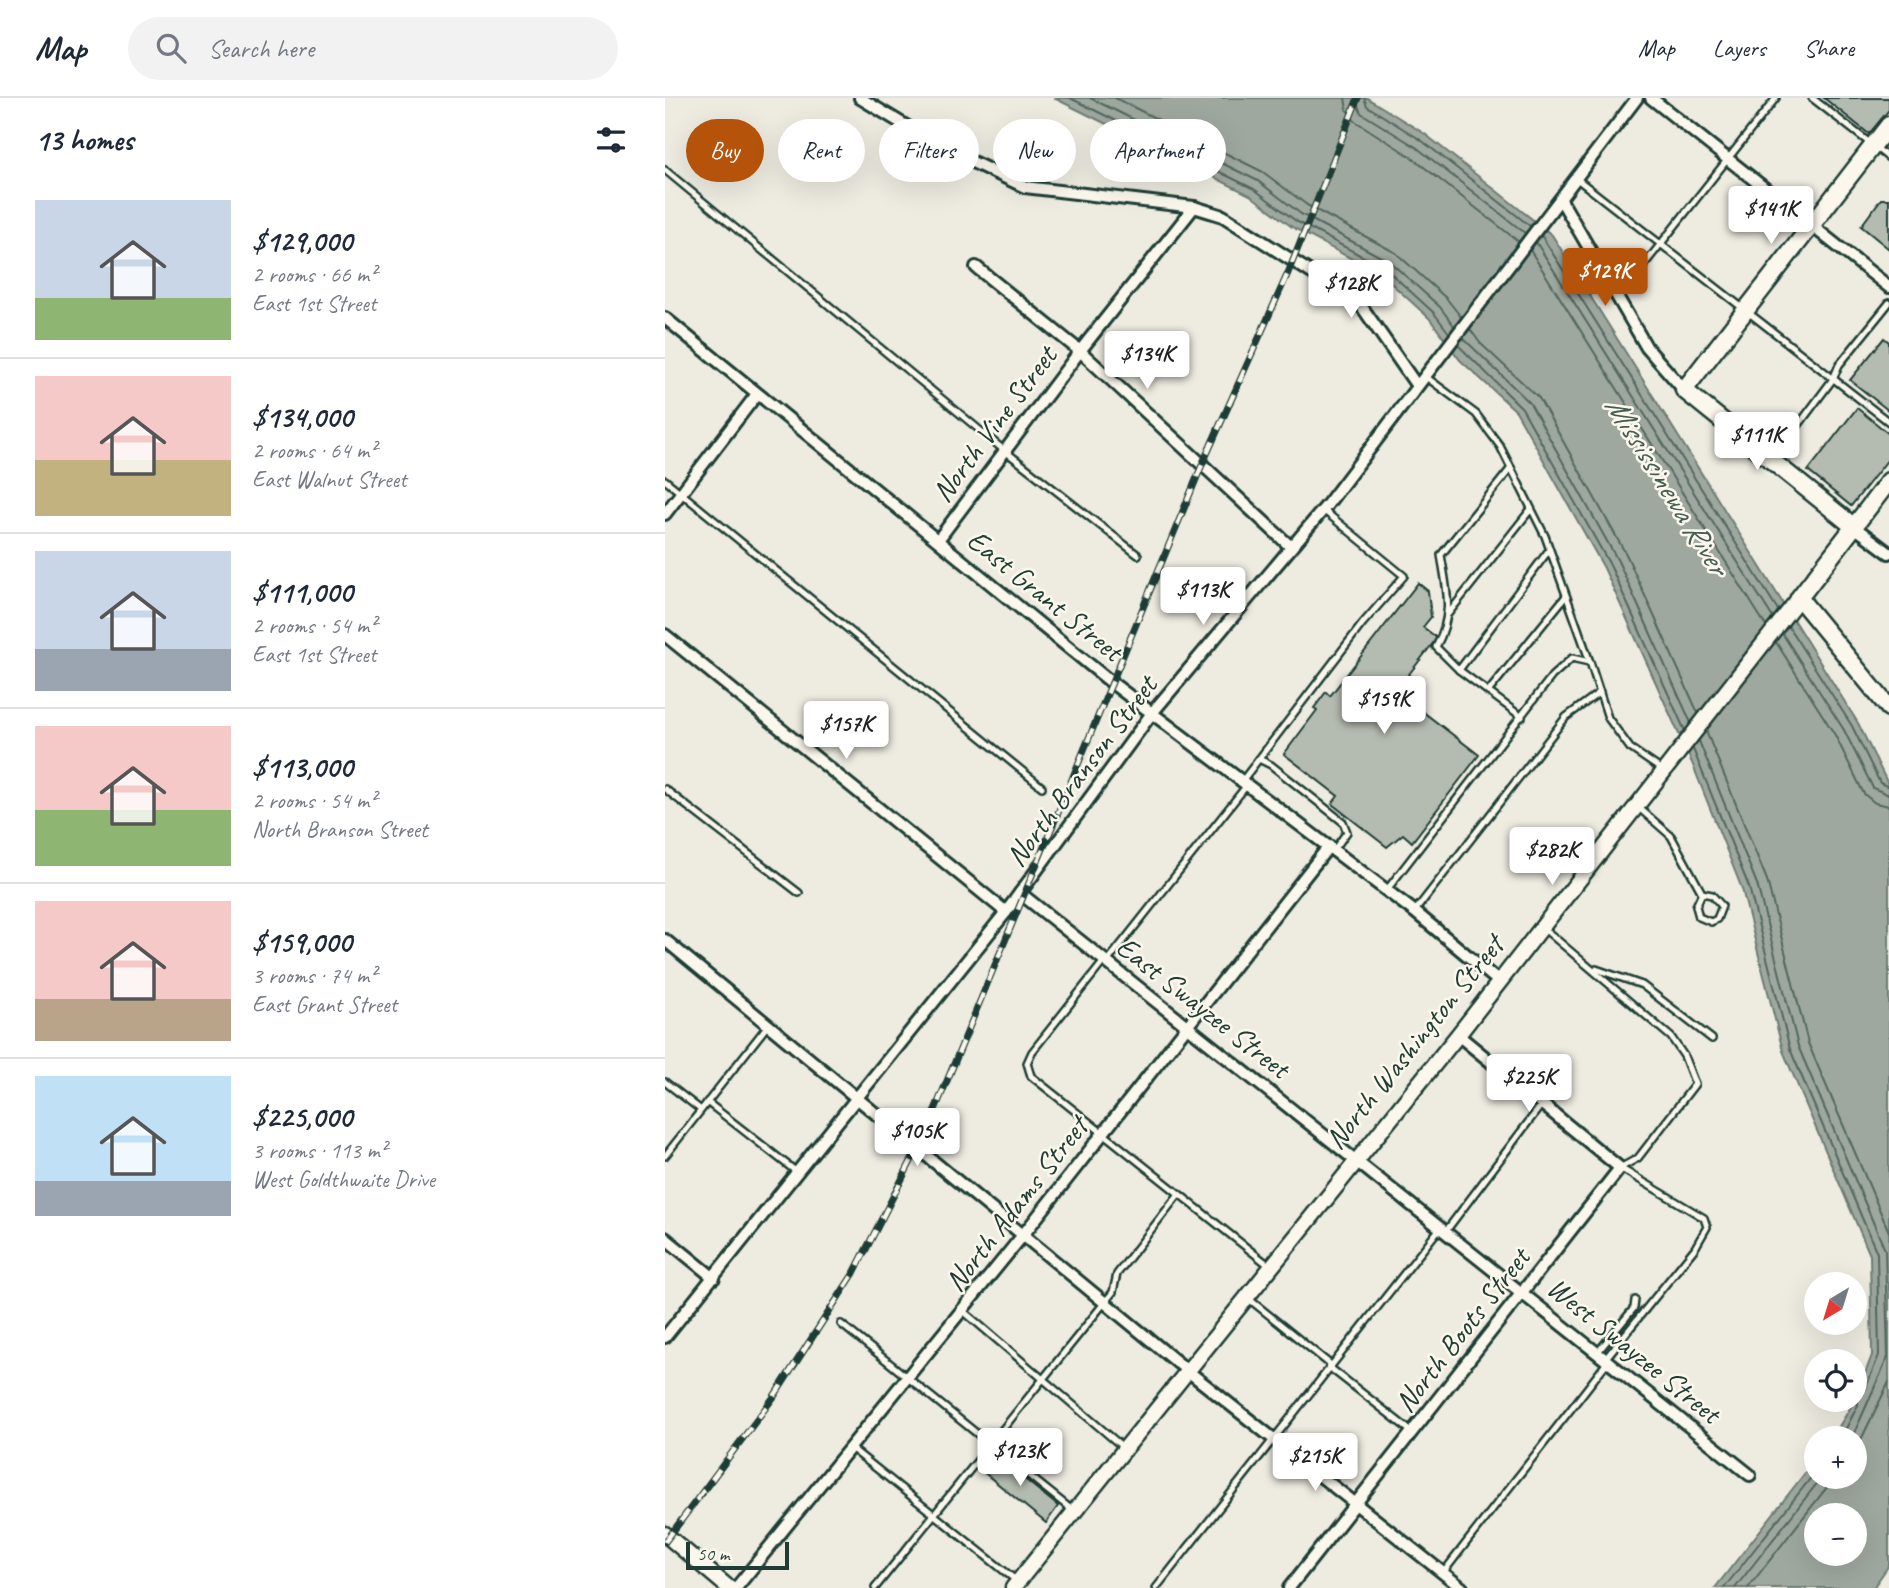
<!DOCTYPE html>
<meta charset="utf-8">
<style>
:root{--surface:#fff;--page:#f2f2f3;--text:#1f2937;--muted:#747a83;--line:#e0e1e3;--accent:#b45309}
body{margin:0;font-family:Caveat,sans-serif;background:var(--page);color:var(--text);height:100vh;display:flex;flex-direction:column;font-size:26px;white-space:nowrap}
*{box-sizing:border-box;margin:0}
p{font-size:23px;color:var(--muted)}
.icon{flex:none;width:38px;height:38px;fill:none;stroke:currentColor;stroke-width:2;stroke-linecap:round;stroke-linejoin:round}
.map{position:relative;flex:1;overflow:hidden}
.side{display:flex;flex-direction:column;background:var(--surface);width:665px}
.side>*{flex:none}
.hud{position:absolute;left:21px;top:21px;width:665px;height:63px;display:flex;gap:14px}
.needle{width:46px;rotate:218deg}
.tools{position:absolute;left:1139px;top:1174px;display:grid;gap:14px}
.tools a{display:grid;place-items:center;width:63px;height:63px;border-radius:50%;background:var(--surface);box-shadow:0 7px 28px #0002;font-size:35px}
.scale{position:absolute;left:21px;bottom:18px;width:103px;box-sizing:border-box;padding-left:7px;border:4px solid #1f3d34;border-top:0;font-size:19px;line-height:24px;white-space:nowrap;color:#1f3d34;-webkit-text-stroke:5px #fbf7ec;paint-order:stroke}
.price{position:absolute;translate:-50% -60px;padding:0 16px;border-radius:7px;background:#fff;color:#222;font-size:23px;line-height:46px;filter:drop-shadow(0 2px 4px #0008)}
.price::after{content:'';position:absolute;left:50%;top:42px;width:21px;height:16px;margin-left:-10px;background:inherit;clip-path:polygon(0 0,100% 0,50% 100%)}
.price.selected{background:var(--accent);color:#fff}
ul{padding:0;list-style:none}
li{display:flex;align-items:center;gap:21px;height:175px;padding:0 35px}
li+li{border-top:2px solid var(--line)}
li span{display:grid;place-items:center;flex:none;width:196px;height:140px;border-radius:0px;color:#555}
li>.icon{margin-inline-start:auto}
span .icon{width:84px;height:84px;fill:#fffc;stroke-width:1}
li b{font-size:30px}
h2{display:flex;justify-content:space-between;align-items:center;height:84px;padding:0 35px;font-size:30px}
.pill{padding:0 24px;border-radius:32px;background:var(--surface);box-shadow:0 7px 28px #0002;font-size:24px;line-height:63px}
.pill.selected{background:var(--accent);color:#fff}
header{display:flex;align-items:center;gap:42px;box-sizing:border-box;height:98px;padding:0 35px;background:var(--surface);border-bottom:2px solid var(--line)}
header strong{font-size:33px}
nav{display:flex;gap:38px;margin-inline-start:auto;font-size:24px}
.search{width:490px;height:63px;background:var(--page);display:flex;align-items:center;gap:18px;box-sizing:border-box;padding:0 24px;border-radius:38px;color:var(--muted);font-size:26px}
main{display:flex;flex:1;min-height:0}
.map>svg:first-child{display:block}
.water{fill:#9fa89f;stroke:#6c7d74;stroke-width:2;fill-rule:evenodd}
.lines{fill:none;stroke-linecap:round;stroke-linejoin:round}
.shore{stroke:#52685f;stroke-width:2}
.building{fill:#b4bbb0;stroke:#1f3d34;stroke-width:2}
.service-casing{stroke:#1f3d34;stroke-width:10}
.minor-casing{stroke:#1f3d34;stroke-width:16}
.tertiary-casing{stroke:#1f3d34;stroke-width:19}
.secondary-casing{stroke:#1f3d34;stroke-width:21}
.service{stroke:#fbf7ec;stroke-width:5}
.minor{stroke:#fbf7ec;stroke-width:10}
.tertiary{stroke:#fbf7ec;stroke-width:14}
.secondary{stroke:#fbf7ec;stroke-width:16}
.rail-casing{stroke:#1f3d34;stroke-width:7}
.rail{stroke:#fbf7ec;stroke-width:4.5;stroke-dasharray:13;stroke-linecap:butt}
.labels{text-anchor:middle;dominant-baseline:central;stroke-width:5;stroke-linejoin:round;paint-order:stroke}
.street-label{font-size:30px;fill:#1f3d34;stroke:#fbf7ec}
.water-label{font-size:32px;font-style:italic;fill:#455d54;stroke:#fbf7ec}
</style>
<header>
<strong>Map</strong>
<div class="search"><svg class="icon" aria-label="search" viewBox="0 0 24 24"><circle cx="10" cy="10" r="6"/><path d="M15 15l6 6"/></svg>Search here</div>
<nav><a>Map</a><a>Layers</a><a>Share</a></nav>
</header>
<main>
<section class="side">
<h2>13 homes<svg class="icon" aria-label="filters" viewBox="0 0 24 24"><path d="M4 7h16M4 17h16"/><circle cx="9" cy="7" r="2"/><circle cx="15" cy="17" r="2"/></svg></h2>
<ul>
<li><span style="background:linear-gradient(#c9d6e8 70%,#8fb573 0)"><svg class="icon" aria-label="home" viewBox="0 0 24 24"><path d="M3 11l9-7 9 7M6 9v11h12V9"/></svg></span><div><b>$129,000</b><p>2 rooms · 66 m²</p><p>East 1st Street</p></div></li>
<li><span style="background:linear-gradient(#f6c9c9 60%,#c2b280 0)"><svg class="icon" aria-label="home" viewBox="0 0 24 24"><path d="M3 11l9-7 9 7M6 9v11h12V9"/></svg></span><div><b>$134,000</b><p>2 rooms · 64 m²</p><p>East Walnut Street</p></div></li>
<li><span style="background:linear-gradient(#c9d6e8 70%,#9aa5b1 0)"><svg class="icon" aria-label="home" viewBox="0 0 24 24"><path d="M3 11l9-7 9 7M6 9v11h12V9"/></svg></span><div><b>$111,000</b><p>2 rooms · 54 m²</p><p>East 1st Street</p></div></li>
<li><span style="background:linear-gradient(#f6c9c9 60%,#8fb573 0)"><svg class="icon" aria-label="home" viewBox="0 0 24 24"><path d="M3 11l9-7 9 7M6 9v11h12V9"/></svg></span><div><b>$113,000</b><p>2 rooms · 54 m²</p><p>North Branson Street</p></div></li>
<li><span style="background:linear-gradient(#f6c9c9 70%,#b9a48a 0)"><svg class="icon" aria-label="home" viewBox="0 0 24 24"><path d="M3 11l9-7 9 7M6 9v11h12V9"/></svg></span><div><b>$159,000</b><p>3 rooms · 74 m²</p><p>East Grant Street</p></div></li>
<li><span style="background:linear-gradient(#bfe0f5 75%,#9aa5b1 0)"><svg class="icon" aria-label="home" viewBox="0 0 24 24"><path d="M3 11l9-7 9 7M6 9v11h12V9"/></svg></span><div><b>$225,000</b><p>3 rooms · 113 m²</p><p>West Goldthwaite Drive</p></div></li>
</ul>
</section>
<div class="map">
<svg width="1224" height="1490" viewBox="0 0 1224 1490">
<rect width="100%" height="100%" fill="#eeece1"/>
<filter id="ink" filterUnits="userSpaceOnUse"><feTurbulence type="fractalNoise" baseFrequency=".0143" numOctaves="2"/><feDisplacementMap in="SourceGraphic" scale="14" xChannelSelector="R" yChannelSelector="G"/><feConvolveMatrix kernelMatrix="1 2 1 2 8 2 1 2 1" color-interpolation-filters="sRGB"/></filter>
<g filter="url(#ink)">
<path class="water" d="M389 0H702L760 36 887 137 1193 625 1224 688V1467L1208 1490H1050L1151 1361 1152 1379H1190V1340H1167L1190 1302 1207 1257 1205 1157 1118 953 1077 791 1027 665 939 470 851 313 795 262 764 220 717 177 627 129 585 97ZM1152 1418H1190V1456H1152Z"/>
<g class="lines">
<g class="shore">
<polyline points="405,0 589,91 631,123 721,171 769,215 784,235"/>
<polyline points="425,0 593,83 636,116 725,164 775,209 789,228"/>
<polyline points="450,0 598,74 642,107 731,155 782,201 796,219"/>
<polyline points="680,0 682,12 690,23 745,58 854,144"/>
<polyline points="690,0 696,15 751,49 860,135"/>
<polyline points="699,0 702,8 756,42 865,128"/>
<polyline points="876,137 1113,512"/>
<polyline points="871,144 1108,520"/>
<polyline points="865,152 1101,528"/>
<polyline points="805,231 815,245 874,300 962,458 1033,615"/>
<polyline points="798,240 865,305 953,463 1026,625"/>
<polyline points="793,247 857,310 945,467 1020,633"/>
<polyline points="1123,528 1187,628 1215,685 1224,689"/>
<polyline points="1117,535 1179,632 1208,690 1224,697"/>
<polyline points="1111,544 1170,637 1199,696 1210,705 1224,708"/>
<polyline points="1041,633 1102,782 1143,945 1224,1134"/>
<polyline points="1034,643 1092,786 1133,948 1220,1152 1223,1259 1187,1340"/>
<polyline points="1028,651 1084,789 1125,951 1212,1155 1214,1257 1200,1292 1193,1298 1193,1307 1176,1340"/>
<polyline points="1190,1354 1224,1284"/>
<polyline points="1059,1490 1152,1372"/>
<polyline points="1070,1490 1157,1379"/>
<polyline points="1083,1490 1170,1379"/>
</g>
</g>
<g class="building">
<polygon points="1159,0 1224,0 1224,12 1204,36"/>
<polygon points="1216,101 1224,101 1224,151 1196,128"/>
<polygon points="1219,240 1224,244 1224,313 1185,282"/>
<polygon points="1192,310 1224,336 1224,360 1186,408 1143,373"/>
<polygon points="753,485 763,493 766,519 758,529 772,540 731,593 814,657 747,744 738,736 722,749 667,706 673,698 619,656 652,612 649,610 661,594 665,598"/>
<polygon points="329,1356 393,1408 381,1425 316,1372"/>
</g>
<g class="lines">
<g class="service-casing">
<g id="service">
<polyline points="1147,0 1224,60"/>
<polyline points="0,72 340,353 473,457"/>
<polyline points="912,81 1224,324"/>
<polyline points="953,200 1111,0"/>
<polyline points="761,279 811,316 835,348 880,438 925,564"/>
<polyline points="1109,360 1168,281 1174,267 1224,205"/>
<path d="M846 370 776 457C782 493 789 516 771 549L794 572 857 619"/>
<polyline points="0,382 377,689"/>
<polyline points="783,516 866,411"/>
<polyline points="794,572 884,452"/>
<polyline points="823,594 901,498"/>
<polyline points="594,661 606,667 678,724 682,734 669,752"/>
<polyline points="577,683 698,525 739,478 657,411"/>
<polyline points="0,691 134,795"/>
<polyline points="973,709 1006,738 1037,795 1031,808 1034,819 1046,824 1052,821 1057,808 1047,797 1037,795"/>
<polyline points="721,793 887,578 907,560 925,564 943,620 965,650 997,672"/>
<polyline points="750,813 901,619 935,594"/>
<polyline points="877,829 1006,939 1019,958 1030,986 973,1060 955,1070"/>
<polyline points="439,863 367,954 362,965 366,978 606,1169"/>
<polyline points="442,864 582,687"/>
<polyline points="931,871 977,887 1047,941"/>
<polyline points="0,984 36,1012"/>
<polyline points="42,1004 133,1075"/>
<polyline points="0,1058 103,927"/>
<polyline points="781,1133 877,1006"/>
<polyline points="584,1201 666,1267"/>
<polyline points="297,1212 460,1351"/>
<polyline points="176,1226 407,1412"/>
<polyline points="932,1255 969,1210 970,1202"/>
<polyline points="941,1260 1030,1150 1042,1129 1039,1120 955,1070"/>
<polyline points="664,1269 747,1334"/>
<polyline points="186,1350 353,1484"/>
<path d="M778 1475C832 1404 889 1334 943 1263"/>
<polyline points="210,1490 448,1194 452,1176 513,1097"/>
<polyline points="491,1490 775,1130"/>
</g>
</g>
<g class="minor-casing">
<g id="minor">
<polyline points="195,0 276,49 360,89 529,109 558,118 695,206 752,288"/>
<polyline points="986,0 1224,189"/>
<polyline points="896,102 982,250 1019,292"/>
<polyline points="311,169 415,253 626,449"/>
<polyline points="0,220 447,585 750,814 833,883"/>
<polyline points="0,416 92,296"/>
<polyline points="1188,428 1224,455"/>
<polyline points="273,442 415,253 529,109"/>
<polyline points="0,537 341,814"/>
<polyline points="355,795 1085,1377"/>
<polyline points="0,842 524,1274 797,1490"/>
<polyline points="0,1140 49,1180"/>
<polyline points="0,1239 341,814 487,615 662,407 972,0"/>
<polyline points="71,1490 358,1137 664,748"/>
<polyline points="624,1490 955,1070 793,937"/>
</g>
</g>
<g class="tertiary-casing">
<g id="tertiary">
<polyline points="0,1436 64,1490"/>
<polyline points="348,1490 793,937 1134,500"/>
</g>
</g>
<g class="secondary-casing">
<g id="secondary">
<polyline points="1224,383 1134,500 1224,610"/>
<polyline points="1188,428 1019,292 1224,27"/>
</g>
</g>
<use href="#service" class="service"/>
<use href="#minor" class="minor"/>
<use href="#tertiary" class="tertiary"/>
<use href="#secondary" class="secondary"/>
<g class="rail-casing">
<polyline id="rail" points="0,1444 108,1300 189,1175 260,1036 537,367 623,175 693,0"/>
</g>
<use href="#rail" class="rail"/>
</g>
</g>
<g class="labels">
<g class="street-label">
<text transform="translate(329 326) rotate(-53)">North Vine Street</text>
<text transform="translate(380 497) rotate(39)">East Grant Street</text>
<text transform="translate(416 673) rotate(-53)">North Branson Street</text>
<text transform="translate(538 909) rotate(38)">East Swayzee Street</text>
<text transform="translate(749 944) rotate(-51)">North Washington Street</text>
<text transform="translate(351 1106) rotate(-52)">North Adams Street</text>
<text transform="translate(797 1232) rotate(-52)">North Boots Street</text>
<text transform="translate(969 1252) rotate(39)">West Swayzee Street</text>
</g>
<g class="water-label">
<text transform="translate(1002 387) rotate(58)">Mississinewa River</text>
</g>
</g>
</svg>
<div class="tools">
<a><svg class="needle" viewBox="-14 -14 28 28"><path d="M0-13l5 13h-10z" fill="#e53935"/><path d="M0 13l5-13h-10z" fill="#747a83"/></svg></a>
<a><svg class="icon" aria-label="locate" viewBox="0 0 24 24"><circle cx="12" cy="12" r="6"/><path d="M12 2v4M12 18v4M2 12h4M18 12h4"/></svg></a>
<a>+</a>
<a>−</a>
</div>
<div class="scale">50 m</div>
<b class="price" style="left:1106px;top:148px">$141K</b>
<b class="price selected" style="left:940px;top:210px">$129K</b>
<b class="price" style="left:686px;top:222px">$128K</b>
<b class="price" style="left:482px;top:293px">$134K</b>
<b class="price" style="left:1092px;top:374px">$111K</b>
<b class="price" style="left:538px;top:529px">$113K</b>
<b class="price" style="left:719px;top:638px">$159K</b>
<b class="price" style="left:181px;top:663px">$157K</b>
<b class="price" style="left:887px;top:789px">$282K</b>
<b class="price" style="left:864px;top:1016px">$225K</b>
<b class="price" style="left:252px;top:1070px">$105K</b>
<b class="price" style="left:355px;top:1390px">$123K</b>
<b class="price" style="left:650px;top:1395px">$215K</b>
<div class="hud">
<a class="pill selected">Buy</a>
<a class="pill">Rent</a>
<a class="pill">Filters</a>
<a class="pill">New</a>
<a class="pill">Apartment</a>
</div>
</div>
</main>
